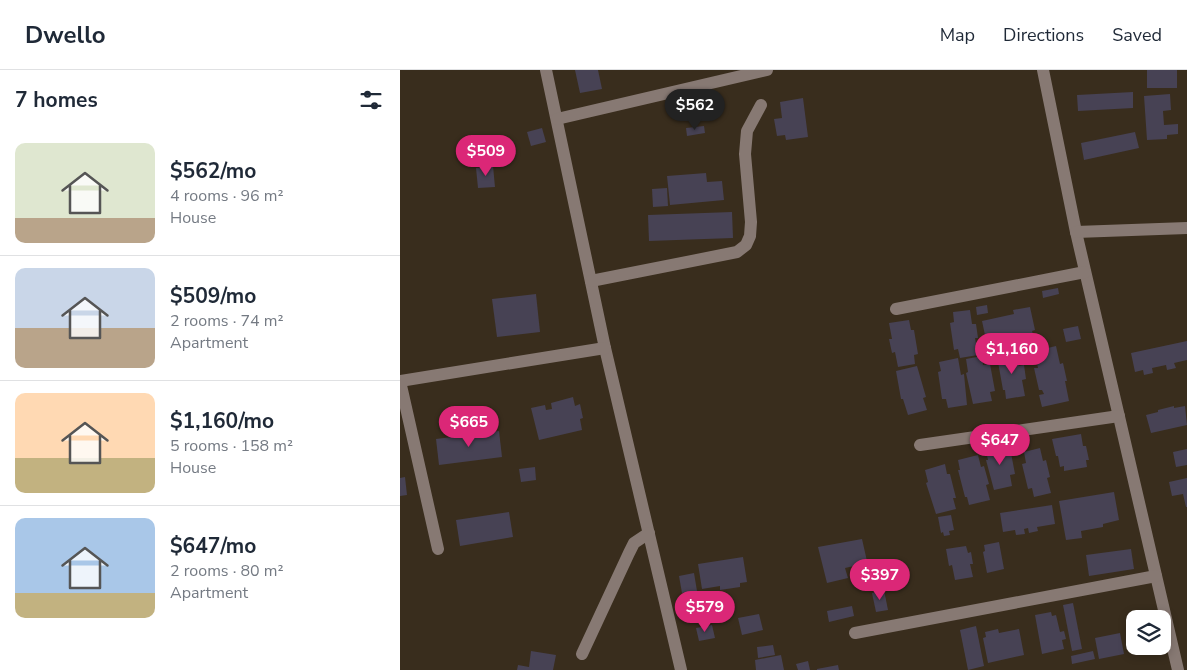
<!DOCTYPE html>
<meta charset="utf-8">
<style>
:root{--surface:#fff;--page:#f2f2f3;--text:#1f2937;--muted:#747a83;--line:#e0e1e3;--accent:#db2777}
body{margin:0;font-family:"Nunito Sans",sans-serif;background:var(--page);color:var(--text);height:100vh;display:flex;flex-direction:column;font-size:19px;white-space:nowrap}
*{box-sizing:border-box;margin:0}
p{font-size:16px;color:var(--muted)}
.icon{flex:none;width:28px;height:28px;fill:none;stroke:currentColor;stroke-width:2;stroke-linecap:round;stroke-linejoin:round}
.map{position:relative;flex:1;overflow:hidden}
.side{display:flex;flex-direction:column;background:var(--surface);width:400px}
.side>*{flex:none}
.tools{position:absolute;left:726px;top:540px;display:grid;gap:10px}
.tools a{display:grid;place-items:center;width:45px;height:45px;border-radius:10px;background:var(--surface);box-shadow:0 2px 8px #0003;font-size:25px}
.price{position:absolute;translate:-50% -42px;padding:0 11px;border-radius:18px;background:var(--accent);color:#fff;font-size:16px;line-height:32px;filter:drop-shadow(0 1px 2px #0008)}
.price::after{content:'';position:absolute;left:50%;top:30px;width:15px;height:11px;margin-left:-8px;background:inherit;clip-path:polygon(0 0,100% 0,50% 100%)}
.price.selected{background:#222;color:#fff}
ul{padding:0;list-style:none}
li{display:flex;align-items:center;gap:15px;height:125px;padding:0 15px}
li+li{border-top:1px solid var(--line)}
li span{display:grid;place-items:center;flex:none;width:140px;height:100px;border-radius:10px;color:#555}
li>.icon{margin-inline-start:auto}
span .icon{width:60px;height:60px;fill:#fffc;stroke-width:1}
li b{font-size:21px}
h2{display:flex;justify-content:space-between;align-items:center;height:60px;padding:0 15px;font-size:21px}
header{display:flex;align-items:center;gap:30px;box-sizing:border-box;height:70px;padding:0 25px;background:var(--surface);border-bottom:1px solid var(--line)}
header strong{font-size:24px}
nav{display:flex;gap:28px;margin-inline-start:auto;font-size:18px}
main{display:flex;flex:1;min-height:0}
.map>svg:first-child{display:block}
.building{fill:#474254}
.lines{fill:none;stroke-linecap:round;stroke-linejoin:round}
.minor{stroke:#877973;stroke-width:12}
</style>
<header>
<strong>Dwello</strong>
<nav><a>Map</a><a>Directions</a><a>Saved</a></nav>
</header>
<main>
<section class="side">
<h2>7 homes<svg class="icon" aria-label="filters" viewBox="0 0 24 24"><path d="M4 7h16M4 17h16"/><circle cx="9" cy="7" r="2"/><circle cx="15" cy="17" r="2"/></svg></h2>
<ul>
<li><span style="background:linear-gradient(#dfe7d0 75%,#b9a48a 0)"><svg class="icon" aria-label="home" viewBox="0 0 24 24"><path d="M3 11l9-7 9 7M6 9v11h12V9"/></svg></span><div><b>$562/mo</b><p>4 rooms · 96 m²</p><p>House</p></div></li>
<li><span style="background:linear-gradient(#c9d6e8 60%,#b9a48a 0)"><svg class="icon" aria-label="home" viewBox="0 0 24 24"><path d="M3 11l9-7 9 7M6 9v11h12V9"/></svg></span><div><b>$509/mo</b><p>2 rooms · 74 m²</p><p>Apartment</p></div></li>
<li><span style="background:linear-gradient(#ffd9b3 65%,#c2b280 0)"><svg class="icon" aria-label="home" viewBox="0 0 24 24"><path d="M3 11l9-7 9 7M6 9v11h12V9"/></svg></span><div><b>$1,160/mo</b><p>5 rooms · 158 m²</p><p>House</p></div></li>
<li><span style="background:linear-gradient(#a9c7e8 75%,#c2b280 0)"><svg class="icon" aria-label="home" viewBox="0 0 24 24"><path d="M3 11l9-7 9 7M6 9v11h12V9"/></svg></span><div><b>$647/mo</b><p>2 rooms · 80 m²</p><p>Apartment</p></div></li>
</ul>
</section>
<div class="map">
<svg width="787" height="600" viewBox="0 0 787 600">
<rect width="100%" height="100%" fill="#392d1d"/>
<g class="building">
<polygon points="175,0 198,0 202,19 180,23"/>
<rect x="747" y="0" width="30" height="18"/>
<polygon points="733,22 733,38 678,41 677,25"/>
<polygon points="770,24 771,40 763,41 764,55 778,54 778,64 767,65 767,69 747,70 744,26"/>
<polygon points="403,28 408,67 386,70 385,65 377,66 374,49 382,48 380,32"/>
<polygon points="304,56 305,63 287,66 286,58"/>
<polygon points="142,58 146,72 131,76 127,62"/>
<polygon points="735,62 739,78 684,90 681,73"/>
<polygon points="113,71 116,84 94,89 91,76"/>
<polygon points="93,96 95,117 78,118 76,98"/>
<polygon points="306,103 307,112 322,111 324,130 270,135 267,106"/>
<polygon points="267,118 268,136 253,137 252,119"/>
<polygon points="332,142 333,168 249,171 248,145"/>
<polygon points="658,218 659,224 643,228 642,221"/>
<polygon points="136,224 140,262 97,267 92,229"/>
<polygon points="587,235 588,243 577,245 576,237"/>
<polygon points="630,237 635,260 632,261 634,268 600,276 599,272 591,274 588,264 585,265 582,251 614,244 613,240"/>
<polygon points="570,240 572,254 576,254 578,268 575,268 578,285 560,288 558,279 554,280 550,253 554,252 553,242"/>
<polygon points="509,250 511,260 514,260 518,284 514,285 515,294 498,297 495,282 492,283 489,269 492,269 489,253"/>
<polygon points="678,256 681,269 666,272 663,259"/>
<polygon points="787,271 787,290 774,293 776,298 767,300 766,295 752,298 753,303 744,305 743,300 735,302 731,283"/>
<polygon points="656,276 660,294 663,293 667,311 665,311 669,331 642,337 639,325 644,324 642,320 639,320 634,298 638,298 637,293 634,294 631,282"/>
<polygon points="617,280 619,296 624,295 626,309 622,310 625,326 606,329 605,320 603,320 598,292 601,292 599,283"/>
<polygon points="582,286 583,295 590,294 595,321 590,322 592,331 573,334 566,303 568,302 566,289"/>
<polygon points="558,288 561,305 564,304 567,335 548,338 546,329 542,329 538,302 541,301 539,292"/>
<polygon points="517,296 526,327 523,328 527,340 508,345 503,329 501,329 496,301"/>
<polygon points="173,327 175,336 180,334 183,348 180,349 182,360 139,370 131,338 145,335 146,340 152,339 151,333"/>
<polygon points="774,336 774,338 785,336 787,355 751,363 746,345 758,342 758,340"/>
<polygon points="99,361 102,387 39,395 36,369"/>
<polygon points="681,364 683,376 686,376 689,390 686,390 687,397 664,401 664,396 660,397 658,386 656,386 652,369"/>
<polygon points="603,373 606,384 611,383 615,404 610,405 612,416 594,420 586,390 588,390 585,376"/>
<polygon points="640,378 643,391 646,390 650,407 647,408 651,423 634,427 632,418 628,419 622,394 626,393 624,382"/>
<polygon points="787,379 787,395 776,397 773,382"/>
<polygon points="578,385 581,397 584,396 589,414 586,415 590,430 569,435 567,427 565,427 558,400 560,400 558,390"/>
<polygon points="545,394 547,404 550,404 556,428 553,428 556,439 536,444 526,413 528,412 525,400"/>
<polygon points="135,397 136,410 121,412 119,399"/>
<polygon points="5,407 7,425 0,426 0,408"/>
<polygon points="787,408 787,437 786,437 783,424 772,426 769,412"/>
<polygon points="714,422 719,450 703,454 703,457 681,461 682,468 666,470 659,431"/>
<polygon points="652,435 655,454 637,457 638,461 629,463 628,458 624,459 625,464 616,465 615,460 603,462 600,443"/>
<polygon points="109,442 113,467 60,476 56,450"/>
<polygon points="551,445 554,460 549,461 550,465 544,466 543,462 541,463 538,447"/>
<polygon points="462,469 469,500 456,503 454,496 445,498 448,508 427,513 418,477"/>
<polygon points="599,472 604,499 587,503 583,482 585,481 584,475"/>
<polygon points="566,476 568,483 571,482 573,494 570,494 573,507 555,510 552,495 549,496 546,479"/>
<polygon points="731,479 734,499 689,506 686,485"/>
<polygon points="343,487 347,512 340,513 340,517 320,520 320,516 302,519 298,494"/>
<polygon points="294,503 297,521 282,523 279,506"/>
<polygon points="484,520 488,540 476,542 472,523"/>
<polygon points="673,533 682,579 672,581 663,535"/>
<polygon points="452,536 454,546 429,552 427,541"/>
<polygon points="651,542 652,546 656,545 660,562 664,561 666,569 662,570 664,579 642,584 635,545"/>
<polygon points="359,544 363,560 342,565 338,548"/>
<polygon points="312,555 315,568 299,571 296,558"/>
<polygon points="576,556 584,596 568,600 560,560"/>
<polygon points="598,559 599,563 619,559 624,585 588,593 583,568 586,567 585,562"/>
<polygon points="720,563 724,584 699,589 695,568"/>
<polygon points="373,575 375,585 358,588 357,577"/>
<polygon points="131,581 156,585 153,600 117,600 118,595 129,597"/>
<polygon points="693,581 695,589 672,594 671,586"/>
<polygon points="381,585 384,600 356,600 355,590"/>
<polygon points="408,591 410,600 398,600 396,594"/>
<polygon points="438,595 439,600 417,600 417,599"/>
</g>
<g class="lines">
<g class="minor">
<polyline points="146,0 205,278 281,600"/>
<polyline points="643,0 676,162 778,600"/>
<polyline points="157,49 367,0"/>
<polyline points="676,162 787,158"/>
<polyline points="191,211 337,182 346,175 350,166 351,152 345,84 347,61 361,35"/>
<polyline points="496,239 685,202"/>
<polyline points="520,375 719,346"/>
<polyline points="38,479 0,311 205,278"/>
<polyline points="455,563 756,506"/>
<polyline points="182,584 229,483 234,473 249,463"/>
</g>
</g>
</svg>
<div class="tools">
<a><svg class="icon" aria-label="layers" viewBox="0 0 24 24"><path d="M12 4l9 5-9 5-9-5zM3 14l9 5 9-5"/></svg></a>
</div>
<b class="price selected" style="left:295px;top:61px">$562</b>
<b class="price" style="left:86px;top:107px">$509</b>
<b class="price" style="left:612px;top:305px">$1,160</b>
<b class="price" style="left:69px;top:378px">$665</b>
<b class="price" style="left:600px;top:396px">$647</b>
<b class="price" style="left:480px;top:531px">$397</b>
<b class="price" style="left:305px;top:563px">$579</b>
</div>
</main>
